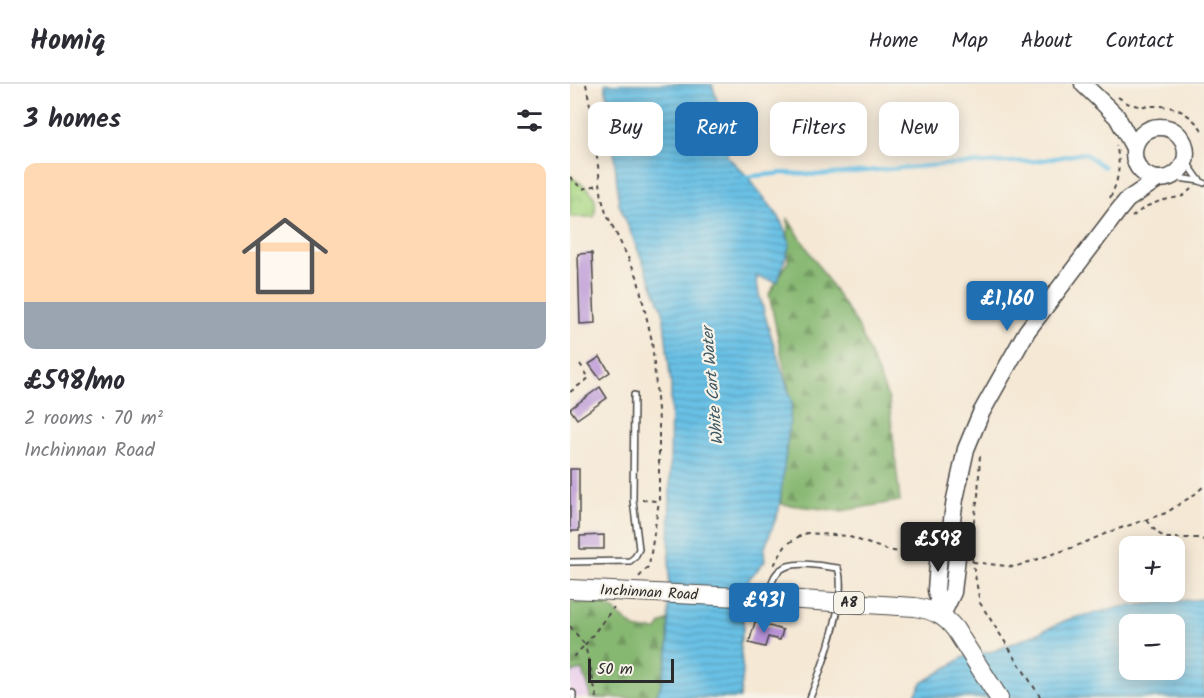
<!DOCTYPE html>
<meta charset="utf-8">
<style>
:root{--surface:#fff;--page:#f2f2f3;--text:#2b2b33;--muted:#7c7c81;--line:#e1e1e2;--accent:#1f6fb2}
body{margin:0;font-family:Kalam,sans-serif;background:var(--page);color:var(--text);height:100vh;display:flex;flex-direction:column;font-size:22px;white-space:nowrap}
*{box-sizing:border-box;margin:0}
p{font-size:20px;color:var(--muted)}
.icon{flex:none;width:33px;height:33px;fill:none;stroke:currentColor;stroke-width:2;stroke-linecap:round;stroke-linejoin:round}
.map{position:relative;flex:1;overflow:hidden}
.side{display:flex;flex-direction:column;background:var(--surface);width:570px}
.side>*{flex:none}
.banner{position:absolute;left:18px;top:18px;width:525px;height:54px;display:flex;gap:12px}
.tools{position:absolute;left:549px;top:452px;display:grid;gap:12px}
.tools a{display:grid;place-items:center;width:66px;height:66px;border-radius:12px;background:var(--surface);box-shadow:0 3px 15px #0003;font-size:30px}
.scale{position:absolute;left:18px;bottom:15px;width:86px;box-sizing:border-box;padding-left:6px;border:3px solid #2b2b2b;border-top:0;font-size:16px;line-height:21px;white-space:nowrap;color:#2b2b2b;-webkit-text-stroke:4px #f7f3e8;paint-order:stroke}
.price{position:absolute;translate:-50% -51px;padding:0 14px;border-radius:6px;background:var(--accent);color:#fff;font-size:20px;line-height:39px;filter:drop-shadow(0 2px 3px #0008)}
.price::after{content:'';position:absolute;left:50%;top:36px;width:18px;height:14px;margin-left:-9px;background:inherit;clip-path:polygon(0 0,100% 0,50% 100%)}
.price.on{background:#222;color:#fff}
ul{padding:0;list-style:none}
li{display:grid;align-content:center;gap:12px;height:318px;padding:0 24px}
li+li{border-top:2px solid var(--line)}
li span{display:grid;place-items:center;height:186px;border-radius:12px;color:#555}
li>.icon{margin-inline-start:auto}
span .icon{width:108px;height:108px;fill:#fffc;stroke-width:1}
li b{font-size:26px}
h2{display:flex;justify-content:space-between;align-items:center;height:72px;padding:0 24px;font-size:26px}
.chip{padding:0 21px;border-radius:12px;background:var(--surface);box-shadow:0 3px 15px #0003;font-size:21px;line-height:54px}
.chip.on{background:var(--accent);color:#fff}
header{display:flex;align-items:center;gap:36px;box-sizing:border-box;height:84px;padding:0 30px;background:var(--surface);border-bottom:2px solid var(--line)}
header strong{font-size:28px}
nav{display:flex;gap:33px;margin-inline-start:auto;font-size:21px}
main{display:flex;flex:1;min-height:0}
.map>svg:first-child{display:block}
.built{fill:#ead1ec}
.forest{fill:url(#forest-firs);stroke:#59724e;stroke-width:1.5}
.park{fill:url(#park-crowns);stroke:#6a8258;stroke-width:1.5}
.water{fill:url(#water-rules);stroke:#4a7688;stroke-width:1.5;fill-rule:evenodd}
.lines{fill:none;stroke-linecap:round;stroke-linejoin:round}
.stream{stroke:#69c1e6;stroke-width:4}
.building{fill:#b893d7}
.lane-casing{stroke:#494744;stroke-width:8}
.secondary-casing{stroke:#494744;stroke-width:19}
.primary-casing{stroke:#494744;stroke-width:20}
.path{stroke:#494744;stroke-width:2;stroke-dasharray:4.5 4.5;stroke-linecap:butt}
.lane{stroke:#fff;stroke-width:5}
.secondary{stroke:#fff;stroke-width:16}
.primary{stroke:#fff;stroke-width:18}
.primary-bridge-casing{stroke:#494744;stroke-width:20;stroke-linecap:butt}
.primary-bridge{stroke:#fff;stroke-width:18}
.labels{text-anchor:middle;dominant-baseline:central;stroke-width:4.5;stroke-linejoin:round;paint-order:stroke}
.shield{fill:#f7f3e8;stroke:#686764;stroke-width:1.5}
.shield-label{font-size:14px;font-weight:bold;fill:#2b2b2b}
.street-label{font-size:15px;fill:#2b2b2b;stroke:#f7f3e8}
.water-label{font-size:16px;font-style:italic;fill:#3e5863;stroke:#f7f3e8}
</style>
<header>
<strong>Homiq</strong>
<nav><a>Home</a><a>Map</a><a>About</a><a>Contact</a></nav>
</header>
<main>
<section class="side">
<h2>3 homes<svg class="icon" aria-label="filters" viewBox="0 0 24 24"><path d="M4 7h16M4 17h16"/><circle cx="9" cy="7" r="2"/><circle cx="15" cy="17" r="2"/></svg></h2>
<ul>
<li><span style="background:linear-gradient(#ffd9b3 75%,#9aa5b1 0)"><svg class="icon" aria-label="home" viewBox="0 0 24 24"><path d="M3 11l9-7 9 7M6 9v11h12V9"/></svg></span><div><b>£598/mo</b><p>2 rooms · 70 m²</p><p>Inchinnan Road</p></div></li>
</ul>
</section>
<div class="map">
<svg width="634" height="614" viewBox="0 0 634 614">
<defs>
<pattern id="forest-firs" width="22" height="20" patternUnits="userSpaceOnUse" patternTransform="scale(1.5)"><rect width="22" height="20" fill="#87b872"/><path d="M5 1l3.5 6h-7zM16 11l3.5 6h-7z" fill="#6f965e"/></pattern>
<pattern id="park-crowns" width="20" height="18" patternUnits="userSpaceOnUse" patternTransform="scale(1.5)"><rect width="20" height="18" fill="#aad885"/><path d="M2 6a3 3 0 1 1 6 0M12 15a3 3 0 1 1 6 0" fill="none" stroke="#92ba73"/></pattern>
<pattern id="water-rules" width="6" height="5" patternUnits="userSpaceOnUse" patternTransform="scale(1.5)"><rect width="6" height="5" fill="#69c1e6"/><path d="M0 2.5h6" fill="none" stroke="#579dbb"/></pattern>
</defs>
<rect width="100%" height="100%" fill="#f7f3e8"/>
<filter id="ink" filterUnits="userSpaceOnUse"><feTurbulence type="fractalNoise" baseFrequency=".0167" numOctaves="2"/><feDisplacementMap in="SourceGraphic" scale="12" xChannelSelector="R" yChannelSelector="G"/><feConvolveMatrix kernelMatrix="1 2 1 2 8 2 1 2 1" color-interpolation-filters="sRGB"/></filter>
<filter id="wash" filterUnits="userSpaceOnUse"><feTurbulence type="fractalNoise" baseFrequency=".008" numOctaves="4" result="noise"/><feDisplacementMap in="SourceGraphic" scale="24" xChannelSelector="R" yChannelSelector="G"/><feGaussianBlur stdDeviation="1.35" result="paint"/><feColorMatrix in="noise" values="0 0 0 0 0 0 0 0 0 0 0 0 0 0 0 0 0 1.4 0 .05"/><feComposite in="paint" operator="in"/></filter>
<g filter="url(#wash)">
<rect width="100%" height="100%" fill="#f5e8d5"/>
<polygon class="built" points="12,586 20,607 20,614 0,614 0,589"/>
<g class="forest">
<polygon points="218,135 288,242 319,316 330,417 271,427 211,420 210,398 219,307 199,210 218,178"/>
<polygon points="0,518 35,519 67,546 87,546 92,539 99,536 98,570 91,600 86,614 20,614 20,607 12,586 0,589"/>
</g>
<path class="park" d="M0 92C18 106 30 107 24 133H0Z"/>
<g class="water">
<polygon points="35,0 142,0 159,54 157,72 177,92 209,133 220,159 208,198 186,193 189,210 199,245 222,318 209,426 194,466 195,477 179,495 172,533 174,542 170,559 173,588 170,614 86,614 91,600 98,570 101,301 93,227 49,120 42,47"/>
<path d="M634 515V614H343L352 599 394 573 424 567 466 550 499 535 551 523 595 518ZM560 540H604V585H560Z"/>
</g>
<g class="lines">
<polyline class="stream" points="174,93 214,89 249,91 368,81 468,77 514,69 534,83"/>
</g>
<g id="blocks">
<g class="building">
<polygon points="22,169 25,239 10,240 8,170"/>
<polygon points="30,273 40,288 30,295 19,280"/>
<polygon points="30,303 37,314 7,335 0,325"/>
<rect x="0" y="385" width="9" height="62"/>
<polygon points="34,451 34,465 10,465 10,452"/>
<polygon points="185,538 213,546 210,556 198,553 195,563 179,559"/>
</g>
</g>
</g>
<g filter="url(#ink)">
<use href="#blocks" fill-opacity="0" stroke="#494744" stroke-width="1.5"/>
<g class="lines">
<g class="lane-casing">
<g id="lane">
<polyline points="615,76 630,97 634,99"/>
<polyline points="601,93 630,97"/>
<polyline points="0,478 60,477 65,473 69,465 63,416 64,311"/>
<path d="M200 512C201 469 239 481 268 484 278 514 252 584 240 614"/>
<polyline points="0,608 3,609 3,614"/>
</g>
</g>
<g class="secondary-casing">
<g id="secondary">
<polyline points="513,0 535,21 547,33 564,64"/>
<circle cx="590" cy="69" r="26"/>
<polyline points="372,531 366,506 370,455 381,443 385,415 396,365 411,329 457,247 548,127 557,116 588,95"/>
<polyline points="372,531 383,508 388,464 389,455 381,443"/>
</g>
</g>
<g class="primary-casing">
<g id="primary">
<polyline points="0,505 214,515"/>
<path d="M345 523C363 526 374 531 385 545L429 614"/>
</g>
</g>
<g class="path">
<polyline points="16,0 22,32 32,115 36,129 67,192 82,257 89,337 89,417 79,482 69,493"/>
<path d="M548 13C551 15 556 19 560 20 569 23 578 22 588 22 608 22 623 32 634 49"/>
<polyline points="0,93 12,105 28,101"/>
<path d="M540 114C549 96 551 80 546 61"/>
<polyline points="562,133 575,123 590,117 613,112 621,105"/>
<polyline points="0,308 19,294 10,280"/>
<polyline points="72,416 87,417"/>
<polyline points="577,436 587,449 597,454 629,454 634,456"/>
<polyline points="402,448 408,412 410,370"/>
<polyline points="402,474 410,519 471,614"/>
<polyline points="403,478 444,483 504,463 542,447 596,429 625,410 634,402"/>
<polyline points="204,481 216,461 228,453 237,449 277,452 317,466 335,469 355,471"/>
<polyline points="0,542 15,561 0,576"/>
<polyline points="27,614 15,561 44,523"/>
</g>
<use href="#lane" class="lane"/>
<use href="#secondary" class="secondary"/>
<use href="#primary" class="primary"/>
<g class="primary-bridge-casing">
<polyline id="primary-bridge" points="214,515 345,523"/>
</g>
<use href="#primary-bridge" class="primary-bridge"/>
</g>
</g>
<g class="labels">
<rect class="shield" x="264" y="508" width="30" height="22" rx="4.5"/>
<g class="shield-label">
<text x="279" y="519">A8</text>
</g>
<g class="street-label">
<text transform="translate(79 509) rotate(3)">Inchinnan Road</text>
</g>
<g class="water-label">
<text transform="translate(143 302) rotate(-95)">White Cart Water</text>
</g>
</g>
</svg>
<div class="tools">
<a>+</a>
<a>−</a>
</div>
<div class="scale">50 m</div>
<b class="price" style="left:437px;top:248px">£1,160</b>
<b class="price on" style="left:368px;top:489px">£598</b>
<b class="price" style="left:194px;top:550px">£931</b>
<div class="banner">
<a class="chip">Buy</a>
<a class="chip on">Rent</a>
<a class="chip">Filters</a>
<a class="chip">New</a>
</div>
</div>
</main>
